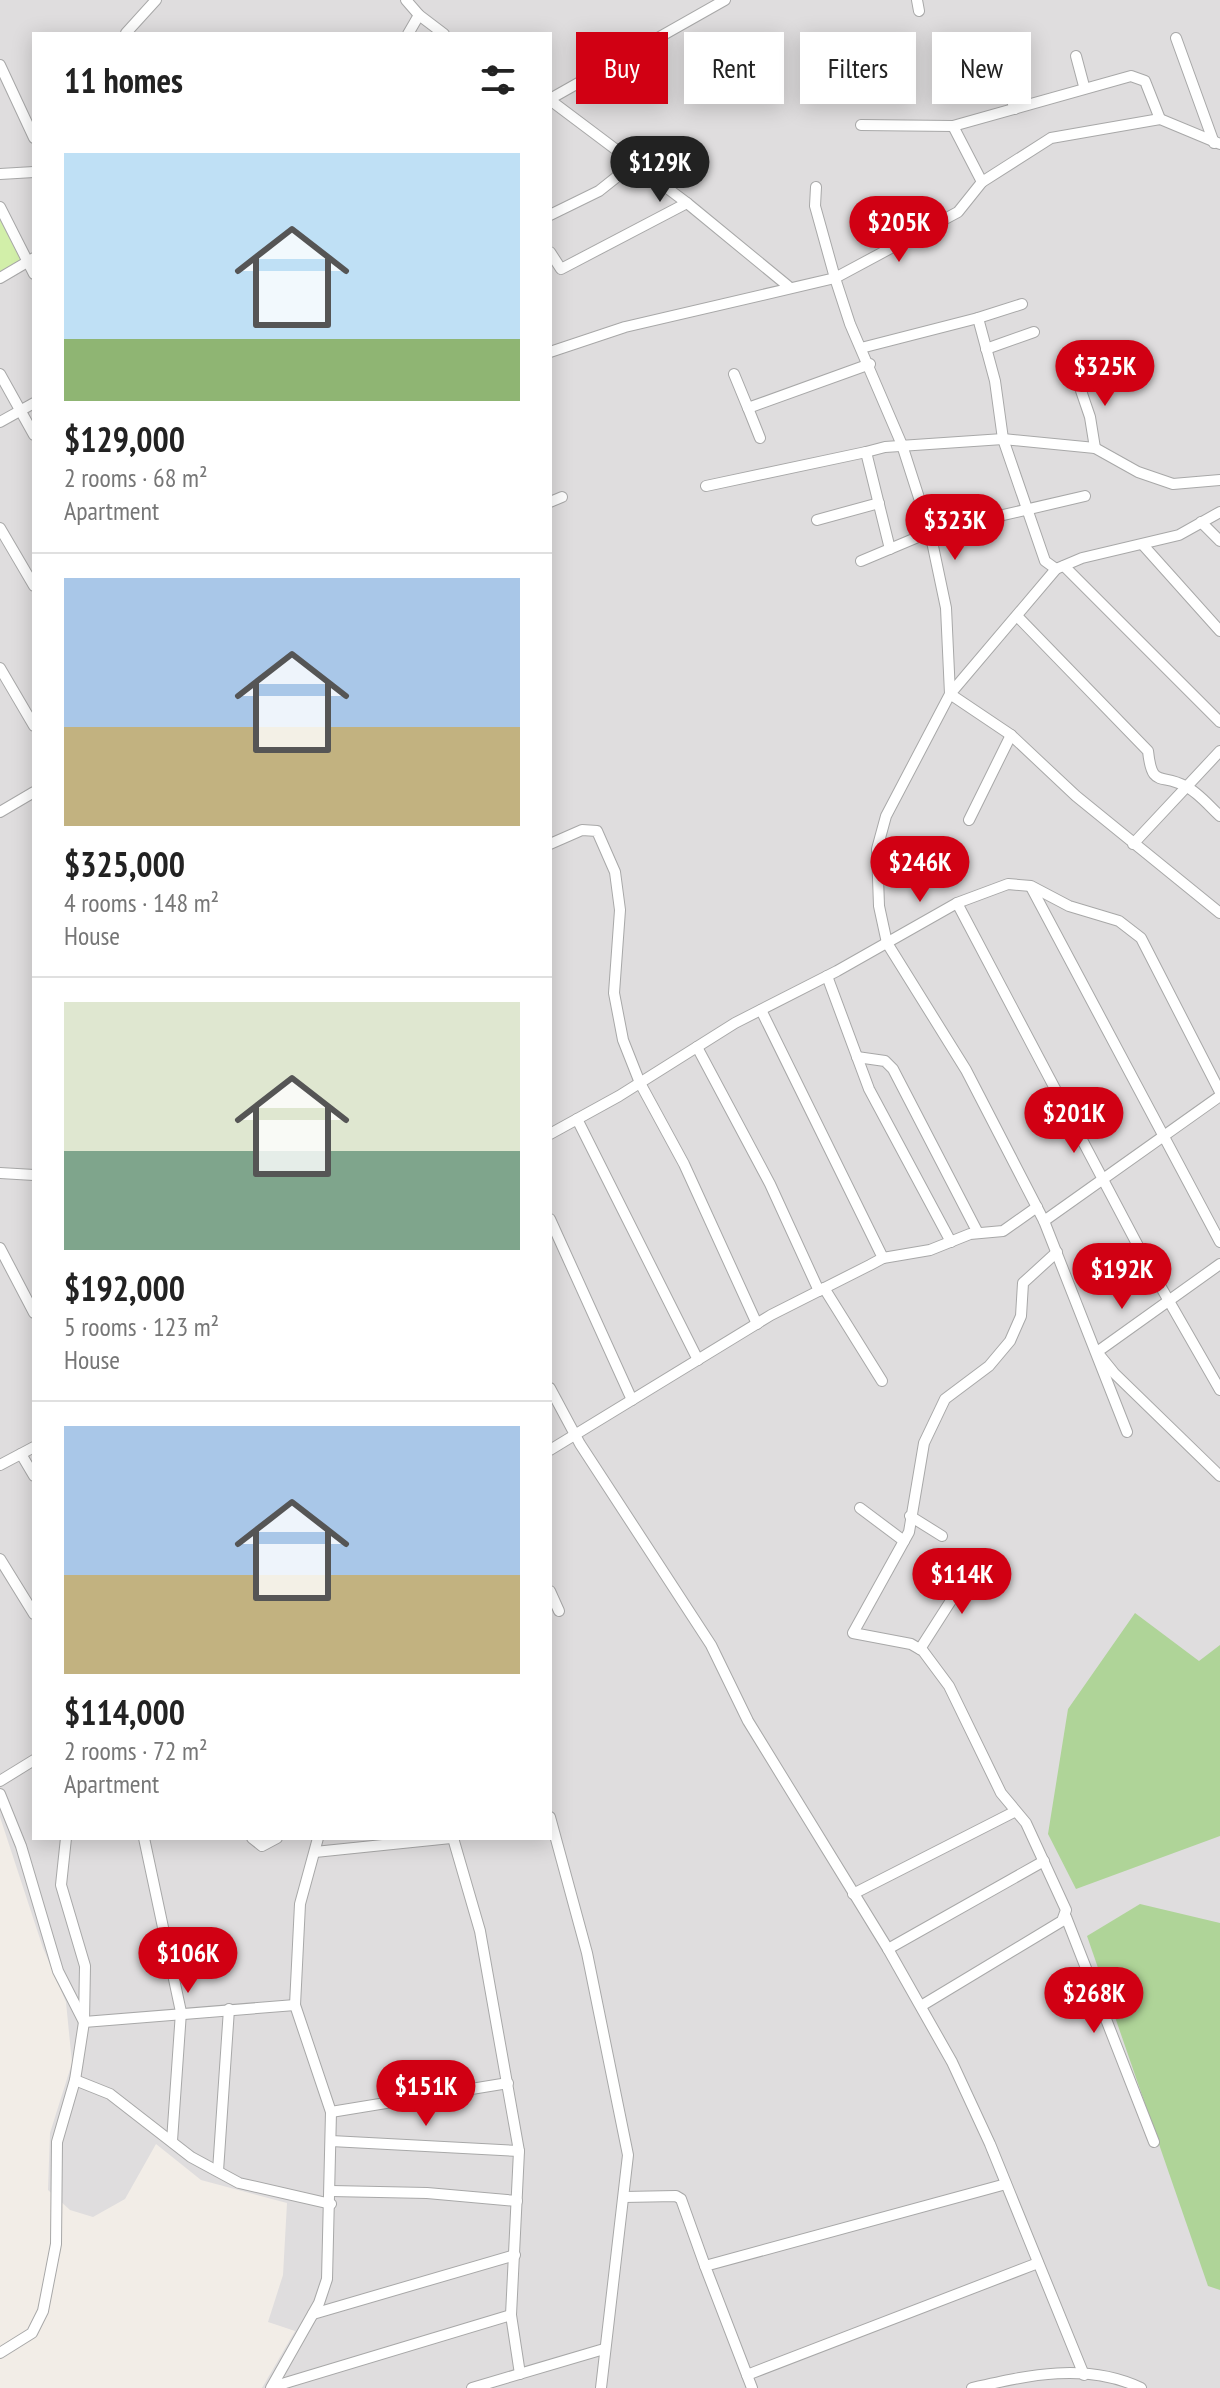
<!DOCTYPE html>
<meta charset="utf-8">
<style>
:root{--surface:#fff;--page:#f2f2f2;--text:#222;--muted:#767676;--line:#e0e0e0;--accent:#d10013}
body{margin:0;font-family:"PT Sans Narrow",sans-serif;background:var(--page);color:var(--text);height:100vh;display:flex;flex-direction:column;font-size:30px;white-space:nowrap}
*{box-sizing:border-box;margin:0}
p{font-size:26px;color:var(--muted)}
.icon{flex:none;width:44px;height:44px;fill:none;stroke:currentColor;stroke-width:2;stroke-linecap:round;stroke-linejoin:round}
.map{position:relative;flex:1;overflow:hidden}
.details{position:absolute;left:32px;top:32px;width:520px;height:1808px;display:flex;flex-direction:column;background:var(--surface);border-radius:0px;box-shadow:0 4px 20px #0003}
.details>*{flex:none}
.guide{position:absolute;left:576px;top:32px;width:524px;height:72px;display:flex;gap:16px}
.price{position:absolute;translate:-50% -68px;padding:0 18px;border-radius:28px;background:var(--accent);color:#fff;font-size:26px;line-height:52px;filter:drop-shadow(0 2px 4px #0008)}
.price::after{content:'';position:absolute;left:50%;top:48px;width:24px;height:18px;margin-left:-12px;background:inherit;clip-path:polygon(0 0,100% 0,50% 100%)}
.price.on{background:#222;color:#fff}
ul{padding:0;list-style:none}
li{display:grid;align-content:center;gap:16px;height:424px;padding:0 32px}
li+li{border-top:2px solid var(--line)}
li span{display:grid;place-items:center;height:248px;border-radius:0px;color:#555}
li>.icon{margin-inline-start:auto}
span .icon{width:144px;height:144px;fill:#fffc;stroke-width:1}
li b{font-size:34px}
h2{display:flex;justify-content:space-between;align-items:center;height:96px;padding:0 32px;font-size:34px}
.chip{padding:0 28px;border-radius:0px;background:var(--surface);box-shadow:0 4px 20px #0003;font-size:28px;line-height:72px}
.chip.on{background:var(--accent);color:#fff}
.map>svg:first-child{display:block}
.residential{fill:#dfddde;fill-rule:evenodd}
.grass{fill:#d2efa9}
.forest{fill:#afd498}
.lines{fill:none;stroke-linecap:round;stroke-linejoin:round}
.street-casing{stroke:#a8a8a8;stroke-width:12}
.street{stroke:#fff;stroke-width:10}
</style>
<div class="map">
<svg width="1220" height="2388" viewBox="0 0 1220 2388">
<rect width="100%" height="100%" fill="#f2ede7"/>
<path class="residential" d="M0 0H1220V2388H262L295 2331 268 2322 283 2275 287 2203 201 2180 156 2144 125 2199 93 2217 70 2210 48 2190 50 2133 72 2063 66 2002 43 1948 0 1817V272L22 259 0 217ZM34 34H550V1838H34Z"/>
<polygon class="grass" points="0,217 23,259 14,264 17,269 0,278"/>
<g class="forest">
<polygon points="1135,1613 1199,1661 1220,1645 1220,1836 1076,1889 1048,1834 1068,1709"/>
<polygon points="1140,1904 1220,1923 1220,2290 1208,2286 1087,1936"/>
</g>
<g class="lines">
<g class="street-casing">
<g id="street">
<polyline points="406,0 419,15 444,34"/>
<polyline points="917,0 919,11"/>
<polyline points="126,33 156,0"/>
<polyline points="408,34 419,15"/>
<polyline points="1176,38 1214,143"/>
<polyline points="991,46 1015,109"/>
<polyline points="1076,56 1084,86"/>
<polyline points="0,65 34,138"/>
<polyline points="550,99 725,0"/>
<polyline points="550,100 687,203 788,286"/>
<polyline points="861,125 953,126 1131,76 1145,81 1160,119"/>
<polyline points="953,126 982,182"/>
<polyline points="0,174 34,172"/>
<polyline points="816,187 815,206 835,278 850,324 902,445 930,532 946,608 950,694 886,816 877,849 879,906 887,943 966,1070 1044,1221 1127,1432"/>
<polyline points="0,207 34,274"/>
<polyline points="550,215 599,191 633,164"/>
<polyline points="550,252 561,269 687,203"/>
<polyline points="0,278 34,258"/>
<polyline points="978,318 1022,304"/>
<polyline points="861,348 978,318 995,381 1003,439 1045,561 1056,569"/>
<polyline points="986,349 1034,332"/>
<polyline points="550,352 625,327 835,278 958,212 982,182 1051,138 1160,119 1220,144"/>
<polyline points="0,374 34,435"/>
<polyline points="734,374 748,408 870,364"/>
<polyline points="1076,376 1090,417 1095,448"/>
<polyline points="748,408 760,438"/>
<polyline points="0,422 34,403"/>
<polyline points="706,486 866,452"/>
<polyline points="550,502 562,497"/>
<polyline points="1220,512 1179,535 1082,558 1056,569 950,694 1011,735 1076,796 1220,913"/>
<polyline points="817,520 879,503"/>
<polyline points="1201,522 1220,541"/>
<polyline points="0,528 34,586"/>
<polyline points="1143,545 1220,631"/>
<polyline points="890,549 866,452 885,447 1003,439 1095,448 1138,472 1173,484 1220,480"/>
<polyline points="861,561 930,532 1085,496"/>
<polyline points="1064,566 1220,722"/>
<path d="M1017 616 1148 751C1152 789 1161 773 1185 786 1198 792 1210 807 1220 816"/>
<polyline points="0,668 34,726"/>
<polyline points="0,812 34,792"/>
<polyline points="969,820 1011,735"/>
<polyline points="550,844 582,830 597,831 615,872 620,910 614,993 623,1040 640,1083 684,1164 757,1324"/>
<polyline points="1133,844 1220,751"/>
<polyline points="1031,887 1220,1242"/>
<polyline points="957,903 1146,1261 1220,1390"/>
<polyline points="827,976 869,1089 951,1242"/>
<polyline points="761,1010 883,1258"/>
<polyline points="697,1047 770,1184 819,1291"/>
<polyline points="857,1057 885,1061 893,1069 978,1233"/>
<polyline points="577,1119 698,1360"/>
<polyline points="550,1134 619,1096 735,1023 837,971 957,903 1008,884 1031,886 1069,906 1119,921 1141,938 1220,1092"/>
<polyline points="0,1173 34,1175"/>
<polyline points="550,1219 632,1400"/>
<polyline points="1044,1221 1220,1096"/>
<polyline points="0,1248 34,1313"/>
<polyline points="1220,1264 1097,1352 1114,1373 1220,1476"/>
<polyline points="824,1288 882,1381"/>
<polyline points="550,1388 580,1444 711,1645 748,1721 888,1949 952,2062 990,2144 1084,2375"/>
<polyline points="550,1450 771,1315 870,1265 883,1258 930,1250 970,1234 1003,1231 1037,1207"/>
<polyline points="21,1454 34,1476"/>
<polyline points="0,1465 34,1447"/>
<polyline points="860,1508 904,1541"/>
<polyline points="910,1516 942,1536"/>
<polyline points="0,1559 34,1614"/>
<polyline points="550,1591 559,1611"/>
<polyline points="920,1649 975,1563"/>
<polyline points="0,1781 34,1760"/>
<polyline points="0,1794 21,1846 58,1971 84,2022 295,2005"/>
<polyline points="550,1817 587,1953 628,2155 601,2388"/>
<polyline points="144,1838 181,2012 172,2141"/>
<polyline points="252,1838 262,1846 277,1838"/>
<polyline points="453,1838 480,1931 519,2151 511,2315 520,2374"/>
<polyline points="315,1852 451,1838"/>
<polyline points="853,1894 1014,1812"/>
<polyline points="1066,1917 1154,2142"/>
<polyline points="888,1949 1044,1861"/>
<polyline points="921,2006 1062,1921 1066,1910 1026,1823 1001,1793 949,1686 923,1651 911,1644 853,1633 909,1532 924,1443 945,1399 989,1366 1010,1341 1021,1316 1023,1283 1057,1252"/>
<polyline points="75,2080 110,2094 191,2157 239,2183 331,2204"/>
<polyline points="331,2112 508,2083"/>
<polyline points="331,2141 519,2151"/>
<polyline points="218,2171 229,2009"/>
<polyline points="331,2191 427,2193 517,2201"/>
<polyline points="624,2197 676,2196 681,2199 705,2266"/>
<polyline points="313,2314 515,2255"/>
<polyline points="0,2353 32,2333 43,2311 56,2244 57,2142 75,2080 84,2022 85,1966 61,1885 66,1838"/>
<polyline points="747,2375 1038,2263"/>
<polyline points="272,2387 511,2315"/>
<polyline points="271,2388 319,2303 327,2279 331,2112 295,2005 300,1904 318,1838"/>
<polyline points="472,2388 604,2349"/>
<polyline points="752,2388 705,2266 1006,2184"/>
<path d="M972 2388C1029 2375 1086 2362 1141 2388"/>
</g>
</g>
<use href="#street" class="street"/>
</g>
</svg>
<b class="price on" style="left:660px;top:204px">$129K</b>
<b class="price" style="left:899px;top:264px">$205K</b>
<b class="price" style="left:1105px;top:408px">$325K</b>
<b class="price" style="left:955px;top:562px">$323K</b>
<b class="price" style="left:920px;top:904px">$246K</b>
<b class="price" style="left:1074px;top:1155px">$201K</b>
<b class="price" style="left:1122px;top:1311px">$192K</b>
<b class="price" style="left:962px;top:1616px">$114K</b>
<b class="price" style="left:188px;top:1995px">$106K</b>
<b class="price" style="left:1094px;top:2035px">$268K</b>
<b class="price" style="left:426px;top:2128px">$151K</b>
<div class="guide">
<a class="chip on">Buy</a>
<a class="chip">Rent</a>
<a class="chip">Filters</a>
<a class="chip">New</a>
</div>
<section class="details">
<h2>11 homes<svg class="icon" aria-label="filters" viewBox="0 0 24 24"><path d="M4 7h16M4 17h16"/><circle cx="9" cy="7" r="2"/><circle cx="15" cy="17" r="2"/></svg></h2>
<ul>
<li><span style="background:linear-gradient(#bfe0f5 75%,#8fb573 0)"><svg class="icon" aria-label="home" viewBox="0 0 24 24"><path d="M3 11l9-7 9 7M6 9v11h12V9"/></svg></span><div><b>$129,000</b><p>2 rooms · 68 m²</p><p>Apartment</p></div></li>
<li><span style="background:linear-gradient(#a9c7e8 60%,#c2b280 0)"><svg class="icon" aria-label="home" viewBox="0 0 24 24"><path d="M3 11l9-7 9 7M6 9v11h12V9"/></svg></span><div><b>$325,000</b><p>4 rooms · 148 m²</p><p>House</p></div></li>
<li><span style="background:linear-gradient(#dfe7d0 60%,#7fa58c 0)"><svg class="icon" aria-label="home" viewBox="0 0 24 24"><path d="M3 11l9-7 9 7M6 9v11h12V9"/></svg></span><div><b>$192,000</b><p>5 rooms · 123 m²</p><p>House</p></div></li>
<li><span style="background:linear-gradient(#a9c7e8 60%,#c2b280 0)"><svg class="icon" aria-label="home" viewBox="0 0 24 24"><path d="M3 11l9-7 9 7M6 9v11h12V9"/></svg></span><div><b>$114,000</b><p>2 rooms · 72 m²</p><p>Apartment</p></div></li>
</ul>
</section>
</div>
